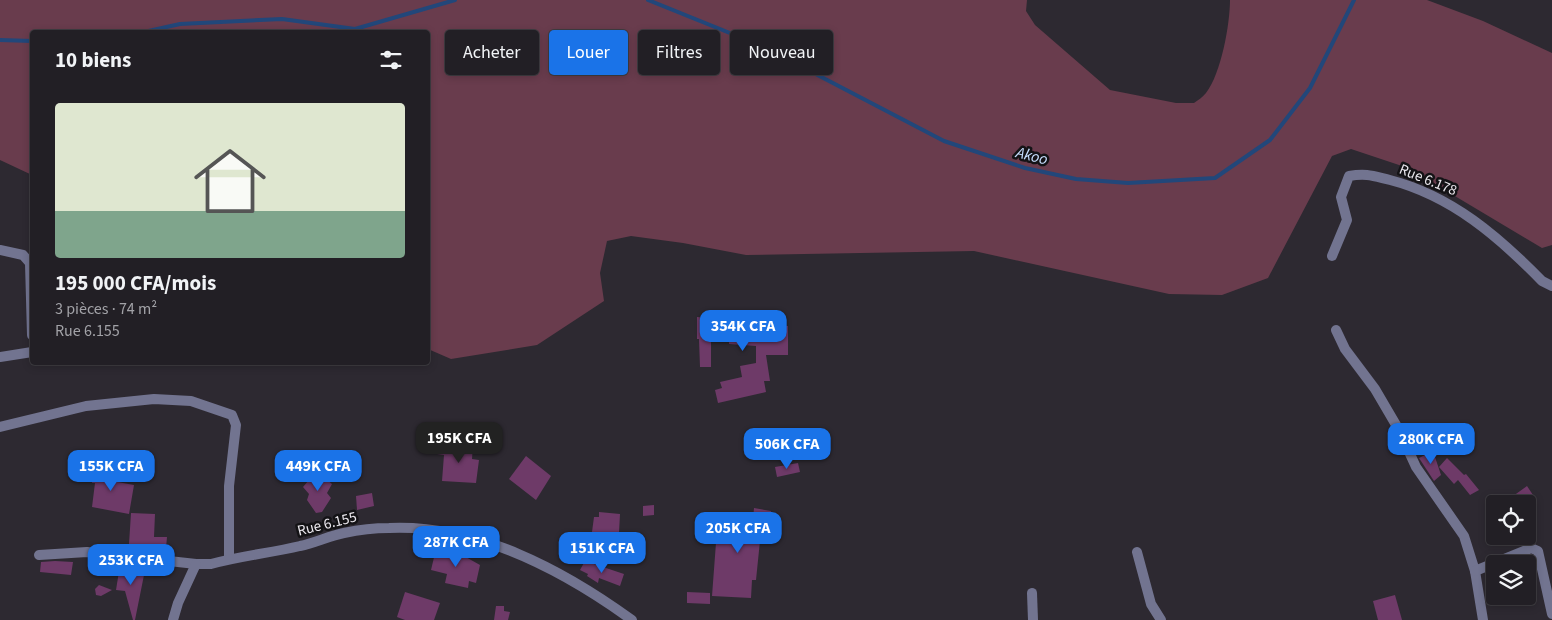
<!DOCTYPE html>
<html lang="fr">
<meta charset="utf-8">
<style>
:root{--surface:#221f25;--page:#2a272d;--text:#f1f3f6;--muted:#a2a2a7;--line:#3f3d42;--accent:#1a73e8}
body{margin:0;font-family:"Source Sans 3",sans-serif;background:var(--page);color:var(--text);height:100vh;display:flex;flex-direction:column;font-size:19px;white-space:nowrap}
*{box-sizing:border-box;margin:0}
p{font-size:16px;color:var(--muted)}
.icon{flex:none;width:28px;height:28px;fill:none;stroke:currentColor;stroke-width:2;stroke-linecap:round;stroke-linejoin:round}
.map{position:relative;flex:1;overflow:hidden}
.side{position:absolute;left:30px;top:30px;width:400px;height:335px;display:flex;flex-direction:column;background:var(--surface);border-radius:5px;box-shadow:0 2px 8px #0003,0 0 0 1px var(--line)}
.side>*{flex:none}
.guide{position:absolute;left:445px;top:30px;width:475px;height:45px;display:flex;gap:10px}
.controls{position:absolute;left:1486px;top:495px;display:grid;gap:10px}
.controls a{display:grid;place-items:center;width:50px;height:50px;border-radius:5px;background:var(--surface);box-shadow:0 2px 8px #0003,0 0 0 1px var(--line);font-size:25px}
.price{position:absolute;translate:-50% -42px;padding:0 11px;border-radius:10px;background:var(--accent);color:#fff;font-size:16px;line-height:32px;filter:drop-shadow(0 1px 2px #0008)}
.price::after{content:'';position:absolute;left:50%;top:30px;width:15px;height:11px;margin-left:-8px;background:inherit;clip-path:polygon(0 0,100% 0,50% 100%)}
.price.selected{background:#222;color:#fff}
ul{padding:0;list-style:none}
li{display:grid;align-content:center;gap:10px;height:265px;padding:0 25px}
li+li{border-top:1px solid var(--line)}
li span{display:grid;place-items:center;height:155px;border-radius:5px;color:#555}
li>.icon{margin-inline-start:auto}
span .icon{width:90px;height:90px;fill:#fffc;stroke-width:1}
li b{font-size:21px}
h2{display:flex;justify-content:space-between;align-items:center;height:60px;padding:0 25px;font-size:21px}
.pill{padding:0 18px;border-radius:5px;background:var(--surface);box-shadow:0 2px 8px #0003,0 0 0 1px var(--line);font-size:18px;line-height:45px}
.pill.selected{background:var(--accent);color:#fff}
.map>svg:first-child{display:block}
.green{fill:#693c4d}
.lines{fill:none;stroke-linecap:round;stroke-linejoin:round}
.stream{stroke:#22477a;stroke-width:4}
.building{fill:#6e3a68}
.minor{stroke:#727490;stroke-width:10}
.labels{text-anchor:middle;dominant-baseline:central;stroke-width:5;stroke-linejoin:round;paint-order:stroke}
.street-label{font-size:15px;fill:#ebe8ee;stroke:#141316}
.water-label{font-size:16px;font-style:italic;fill:#c8dfff;stroke:#141316}
</style>
<div class="map">
<svg width="1552" height="620" viewBox="0 0 1552 620">
<rect width="100%" height="100%" fill="#2d2931"/>
<path class="green" d="M0 0H1027L1026 11 1035 25 1110 90 1176 103H1194C1198 100 1203 97 1206 93 1221 74 1230 24 1230 0H1427L1483 21 1552 53V245L1542 248 1408 168 1351 149 1332 156 1268 278 1222 295 1169 294 974 251 746 255 683 243 631 236 607 241 600 273 604 301 537 345 451 359 428 349V32H32V175L0 160Z"/>
<g class="lines">
<g class="stream">
<polyline points="648,0 762,46 944,141 1025,168 1076,179 1128,183 1215,178 1270,140 1310,88 1354,0"/>
<polyline points="144,32 180,24 282,19 355,29 455,0"/>
<polyline points="0,40 32,41"/>
</g>
</g>
<g class="building">
<polygon points="697,317 788,326 788,355 766,355 770,381 764,381 766,392 718,403 715,390 722,388 720,382 742,377 740,366 756,363 756,346 729,344 729,341 711,340 711,367 700,367 699,339 697,339"/>
<polygon points="463,443 473,445 472,459 479,460 476,483 442,481 444,455 437,454 438,444 463,447"/>
<polygon points="1433,451 1441,475 1434,481 1419,458"/>
<polygon points="526,456 551,476 536,500 509,479"/>
<polygon points="1447,458 1464,475 1466,474 1479,490 1470,495 1458,480 1454,484 1439,467"/>
<polygon points="798,463 800,472 777,477 775,467"/>
<polygon points="95,464 109,466 107,476 112,477 112,481 134,485 129,514 92,507 95,483 92,483"/>
<polygon points="319,473 332,484 327,493 331,498 322,512 316,513 307,500 309,494 303,487 314,474 316,477"/>
<polygon points="1527,486 1533,495 1527,500 1529,504 1502,504"/>
<polygon points="372,493 374,506 357,510 356,496"/>
<polygon points="654,505 654,515 643,516 643,506"/>
<polygon points="754,508 771,511 768,532 761,531 756,580 752,580 751,598 712,596 718,516 753,519"/>
<polygon points="599,512 620,514 619,533 592,532 594,517 599,517"/>
<polygon points="131,513 155,514 154,537 167,537 166,548 129,544"/>
<polygon points="436,549 464,556 480,565 476,583 469,581 468,588 445,583 447,574 431,570"/>
<polygon points="55,561 73,562 71,575 40,572 41,562"/>
<polygon points="585,561 624,574 620,586 599,578 598,583 587,576 588,574 580,570"/>
<polygon points="120,565 145,570 135,620 133,620 125,591 116,590"/>
<polygon points="99,585 112,590 101,596 96,595 95,589"/>
<polygon points="405,592 440,603 434,620 405,620 397,617"/>
<polygon points="687,592 710,593 710,604 687,603"/>
<polygon points="1395,595 1402,620 1378,620 1373,601"/>
<polygon points="496,606 504,606 504,611 510,612 508,620 494,620"/>
</g>
<g class="lines">
<g class="minor">
<polyline points="0,250 23,255 30,263 32,335"/>
<path d="M1332 256 1347 220 1341 197 1349 176C1367 173 1373 176 1390 180 1452 196 1499 237 1542 281L1552 286"/>
<polyline points="1336,330 1345,349 1375,389 1399,430 1416,467 1464,536 1475,571 1483,620"/>
<polyline points="0,357 32,352"/>
<polyline points="0,427 86,406 154,399 191,401 232,415 236,425 229,486 229,559"/>
<polyline points="1137,552 1151,604 1161,620"/>
<path d="M39 555 87 552 196 564H211C240 556 270 553 300 546 315 543 329 536 344 533 358 530 374 528 389 528 478 524 563 570 632 620"/>
<polyline points="1475,571 1531,548 1538,551 1552,614"/>
<polyline points="1032,593 1033,620"/>
<polyline points="173,620 178,603 196,564"/>
</g>
</g>
<g class="labels">
<g class="street-label">
<text transform="translate(1428 180) rotate(22)">Rue 6.178</text>
<text transform="translate(327 524) rotate(-14)">Rue 6.155</text>
</g>
<g class="water-label">
<text transform="translate(1032 156) rotate(14)">Akoo</text>
</g>
</g>
</svg>
<div class="controls">
<a><svg class="icon" aria-label="locate" viewBox="0 0 24 24"><circle cx="12" cy="12" r="6"/><path d="M12 2v4M12 18v4M2 12h4M18 12h4"/></svg></a>
<a><svg class="icon" aria-label="layers" viewBox="0 0 24 24"><path d="M12 4l9 5-9 5-9-5zM3 14l9 5 9-5"/></svg></a>
</div>
<b class="price" style="left:743px;top:352px">354K CFA</b>
<b class="price selected" style="left:459px;top:464px">195K CFA</b>
<b class="price" style="left:1431px;top:465px">280K CFA</b>
<b class="price" style="left:787px;top:470px">506K CFA</b>
<b class="price" style="left:111px;top:492px">155K CFA</b>
<b class="price" style="left:318px;top:492px">449K CFA</b>
<b class="price" style="left:738px;top:554px">205K CFA</b>
<b class="price" style="left:456px;top:568px">287K CFA</b>
<b class="price" style="left:602px;top:574px">151K CFA</b>
<b class="price" style="left:131px;top:586px">253K CFA</b>
<div class="guide">
<a class="pill">Acheter</a>
<a class="pill selected">Louer</a>
<a class="pill">Filtres</a>
<a class="pill">Nouveau</a>
</div>
<section class="side">
<h2>10 biens<svg class="icon" aria-label="filters" viewBox="0 0 24 24"><path d="M4 7h16M4 17h16"/><circle cx="9" cy="7" r="2"/><circle cx="15" cy="17" r="2"/></svg></h2>
<ul>
<li><span style="background:linear-gradient(#dfe7d0 70%,#7fa58c 0)"><svg class="icon" aria-label="home" viewBox="0 0 24 24"><path d="M3 11l9-7 9 7M6 9v11h12V9"/></svg></span><div><b>195 000 CFA/mois</b><p>3 pièces · 74 m²</p><p>Rue 6.155</p></div></li>
</ul>
</section>
</div>
